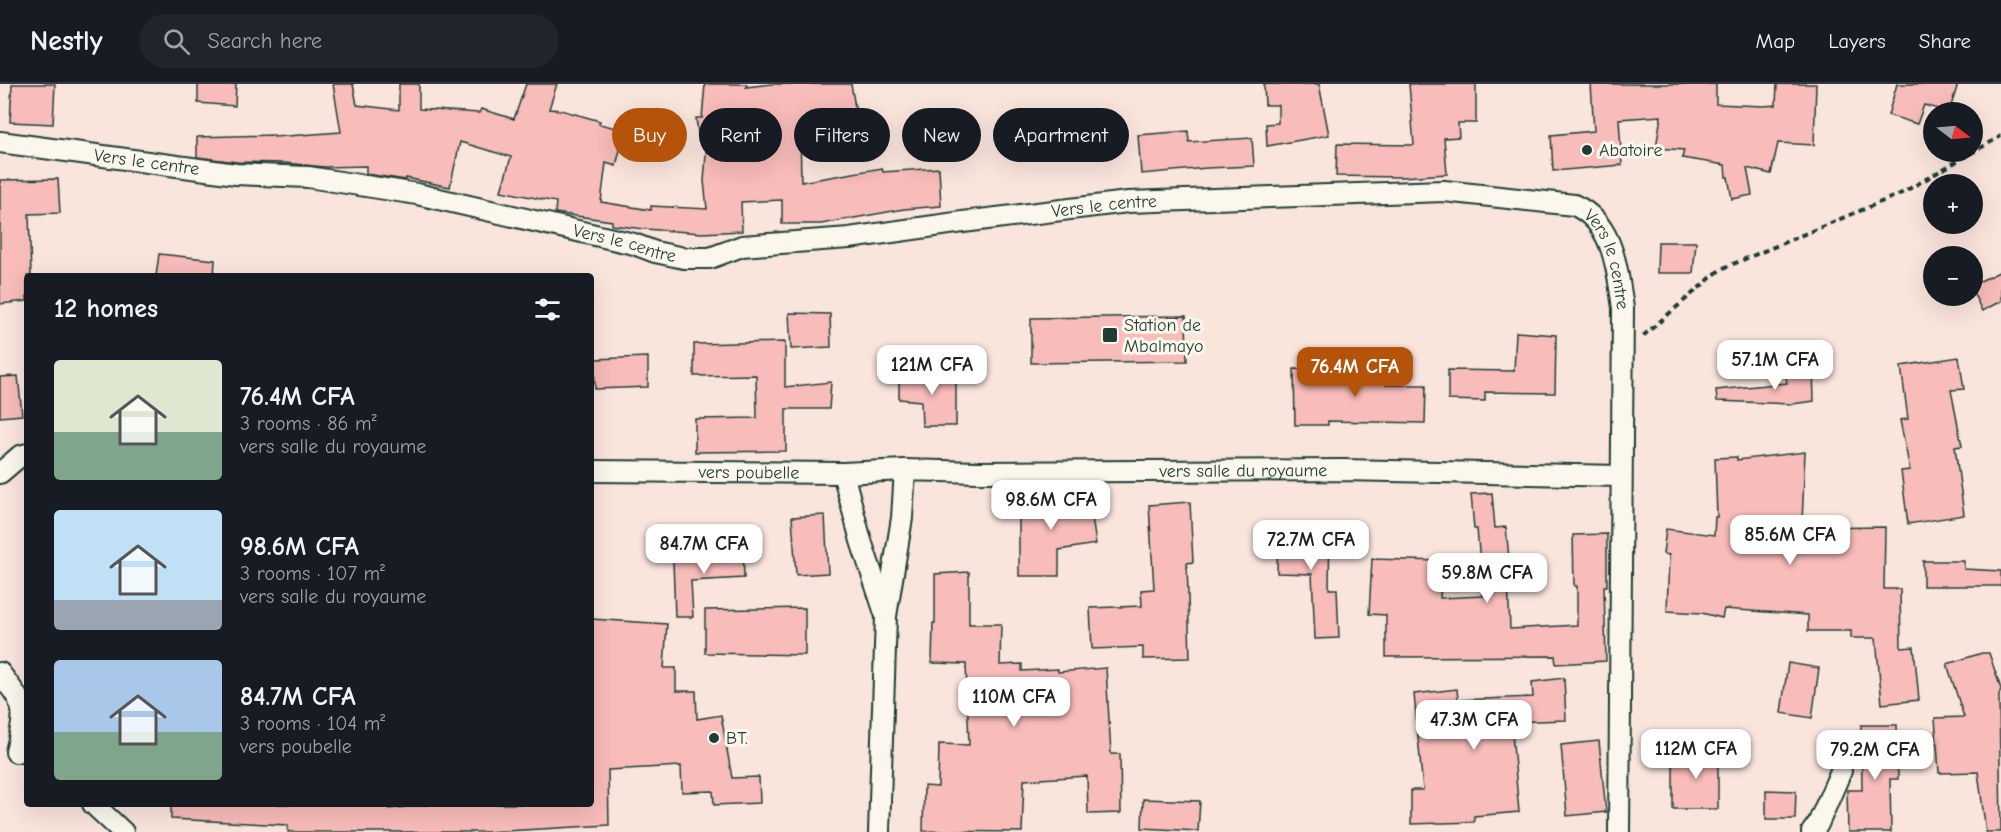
<!DOCTYPE html>
<meta charset="utf-8">
<style>
:root{--surface:#171b24;--page:#20242c;--text:#f1f3f6;--muted:#9ea1a6;--line:#363941;--accent:#b45309}
body{margin:0;font-family:"Comic Neue",sans-serif;background:var(--page);color:var(--text);height:100vh;display:flex;flex-direction:column;font-size:22px;white-space:nowrap}
*{box-sizing:border-box;margin:0}
p{font-size:20px;color:var(--muted)}
.icon{flex:none;width:33px;height:33px;fill:none;stroke:currentColor;stroke-width:2;stroke-linecap:round;stroke-linejoin:round}
.map{position:relative;flex:1;overflow:hidden}
.panel{position:absolute;left:24px;top:189px;width:570px;height:534px;display:flex;flex-direction:column;background:var(--surface);border-radius:6px;box-shadow:0 6px 24px #0002}
.panel>*{flex:none}
.banner{position:absolute;left:612px;top:24px;width:570px;height:54px;display:flex;gap:12px}
.needle{width:39px;rotate:106deg}
.buttons{position:absolute;left:1923px;top:18px;display:grid;gap:12px}
.buttons a{display:grid;place-items:center;width:60px;height:60px;border-radius:50%;background:var(--surface);box-shadow:0 6px 24px #0002;font-size:30px}
.price{position:absolute;translate:-50% -51px;padding:0 14px;border-radius:12px;background:#fff;color:#222;font-size:20px;line-height:39px;filter:drop-shadow(0 2px 3px #0008)}
.price::after{content:'';position:absolute;left:50%;top:36px;width:18px;height:14px;margin-left:-9px;background:inherit;clip-path:polygon(0 0,100% 0,50% 100%)}
.price.selected{background:var(--accent);color:#fff}
ul{padding:0;list-style:none}
li{display:flex;align-items:center;gap:18px;height:150px;padding:0 30px}
li span{display:grid;place-items:center;flex:none;width:168px;height:120px;border-radius:6px;color:#555}
li>.icon{margin-inline-start:auto}
span .icon{width:72px;height:72px;fill:#fffc;stroke-width:1}
li b{font-size:26px}
h2{display:flex;justify-content:space-between;align-items:center;height:72px;padding:0 30px;font-size:26px}
.chip{padding:0 21px;border-radius:27px;background:var(--surface);box-shadow:0 6px 24px #0002;font-size:21px;line-height:54px}
.chip.selected{background:var(--accent);color:#fff}
header{display:flex;align-items:center;gap:36px;box-sizing:border-box;height:84px;padding:0 30px;background:var(--surface);border-bottom:2px solid var(--line)}
header strong{font-size:28px}
nav{display:flex;gap:33px;margin-inline-start:auto;font-size:21px}
.search{width:420px;height:54px;background:var(--page);display:flex;align-items:center;gap:15px;box-sizing:border-box;padding:0 21px;border-radius:33px;color:var(--muted);font-size:22px}
.map>svg:first-child{display:block}
.building{fill:#f8bcba;stroke:#1f3d34;stroke-width:1.5}
.lines{fill:none;stroke-linecap:round;stroke-linejoin:round}
.street-casing{stroke:#1f3d34;stroke-width:24}
.path{stroke:#1f3d34;stroke-width:4;stroke-dasharray:6 4.5;stroke-linecap:butt}
.street{stroke:#fbf7ec;stroke-width:20}
.poi-dot{fill:#1f3d34;stroke:#fbf7ec;stroke-width:2}
.labels{text-anchor:middle;dominant-baseline:central;stroke-width:6;stroke-linejoin:round;paint-order:stroke}
.poi-label{font-size:18px;fill:#1f3d34;stroke:#fbf7ec;text-anchor:start}
.street-label{font-size:18px;fill:#1f3d34;stroke:#fbf7ec}
</style>
<header>
<strong>Nestly</strong>
<div class="search"><svg class="icon" aria-label="search" viewBox="0 0 24 24"><circle cx="10" cy="10" r="6"/><path d="M15 15l6 6"/></svg>Search here</div>
<nav><a>Map</a><a>Layers</a><a>Share</a></nav>
</header>
<div class="map">
<svg width="2001" height="748" viewBox="0 0 2001 748">
<rect width="100%" height="100%" fill="#fae5dd"/>
<filter id="ink" filterUnits="userSpaceOnUse"><feTurbulence type="fractalNoise" baseFrequency=".0167" numOctaves="2"/><feDisplacementMap in="SourceGraphic" scale="12" xChannelSelector="R" yChannelSelector="G"/><feConvolveMatrix kernelMatrix="1 2 1 2 8 2 1 2 1" color-interpolation-filters="sRGB"/></filter>
<g filter="url(#ink)">
<g class="building">
<polygon points="12,0 55,0 53,40 10,38"/>
<polygon points="198,0 236,0 235,22 198,19"/>
<polygon points="333,0 353,0 357,21 399,26 399,0 419,0 419,25 479,29 481,25 514,35 526,0 557,0 549,25 561,26 600,37 599,40 625,46 616,82 606,79 601,118 651,126 651,122 707,125 704,97 707,57 699,57 696,34 702,34 705,0 747,0 746,3 772,0 851,0 856,29 800,39 801,98 882,84 883,88 939,84 941,122 904,125 821,140 782,140 782,116 741,118 742,147 702,149 644,145 612,141 612,137 555,129 556,118 501,107 511,73 460,58 450,103 406,94 406,96 366,90 366,82 324,83 285,79 237,78 197,73 197,53 274,51 274,53 341,48"/>
<polygon points="1264,0 1319,0 1329,51 1267,62 1266,40 1278,39 1278,21 1265,21"/>
<polygon points="1409,0 1476,0 1476,39 1458,39 1459,53 1444,54 1447,90 1402,93 1336,92 1337,60 1414,61"/>
<polygon points="1591,0 1716,0 1716,20 1763,22 1776,21 1777,0 1816,0 1814,61 1778,59 1771,90 1747,84 1752,111 1732,115 1728,93 1726,93 1725,81 1682,74 1684,66 1656,64 1661,32 1619,35 1622,81 1553,87 1551,51 1594,47"/>
<polygon points="1897,0 1958,0 1949,28 1924,21 1917,40 1888,31"/>
<polygon points="1067,35 1115,35 1115,62 1067,63"/>
<polygon points="1188,47 1189,58 1252,54 1254,82 1207,84 1141,90 1138,51"/>
<polygon points="58,95 60,129 29,130 31,192 27,192 27,217 0,220 0,96"/>
<polygon points="1658,158 1696,158 1693,189 1657,189"/>
<polygon points="159,170 215,176 214,192 156,192"/>
<polygon points="2001,187 2001,217 1982,227 1972,206 1972,201"/>
<polygon points="789,229 830,230 831,263 791,265"/>
<polygon points="1186,232 1187,277 1031,279 1031,234"/>
<polygon points="1516,248 1556,251 1555,309 1485,308 1485,317 1448,316 1448,286 1514,287"/>
<polygon points="785,258 785,303 831,298 829,325 786,325 786,367 695,368 695,335 757,334 756,291 694,292 694,260"/>
<polygon points="648,273 648,303 595,305 594,275"/>
<polygon points="1959,273 1964,305 1951,306 1962,362 1955,363 1964,431 1908,440 1901,387 1910,386 1900,336 1908,335 1901,282"/>
<polygon points="1813,284 1814,317 1792,320 1717,317 1716,306 1787,299 1785,287"/>
<polygon points="1294,285 1386,288 1386,301 1426,301 1425,339 1328,337 1328,341 1295,341"/>
<polygon points="925,287 956,287 956,342 922,342 921,317 899,315 899,290"/>
<polygon points="18,292 22,331 0,333 0,293"/>
<polygon points="1805,368 1802,439 1804,439 1804,444 1885,443 1884,505 1900,505 1901,564 1914,563 1919,616 1882,620 1876,554 1851,554 1851,547 1808,547 1808,531 1724,525 1722,534 1702,529 1667,527 1669,471 1663,470 1666,445 1714,451 1715,433 1717,433 1715,374 1737,373 1737,376"/>
<polygon points="1019,408 1058,408 1058,418 1089,413 1096,460 1059,466 1059,492 1019,492"/>
<polygon points="1492,409 1495,444 1506,443 1511,495 1508,495 1510,545 1577,541 1577,502 1574,502 1573,451 1607,450 1607,502 1604,502 1606,577 1556,580 1555,572 1386,573 1386,531 1369,530 1372,475 1442,477 1440,514 1483,512 1477,445 1474,445 1471,410"/>
<polygon points="1190,418 1193,478 1187,479 1190,574 1143,575 1143,563 1092,565 1090,524 1142,522 1141,506 1154,505 1149,421"/>
<polygon points="825,431 828,489 796,491 792,433"/>
<polygon points="1278,441 1330,442 1329,505 1337,505 1339,554 1315,555 1312,490 1277,489"/>
<polygon points="743,464 744,494 691,497 693,533 675,533 673,477 704,476 704,465"/>
<polygon points="1923,477 1964,477 1964,485 2001,487 2001,502 1923,502"/>
<polygon points="969,488 969,540 1001,540 1000,581 1022,580 1022,587 1058,585 1058,588 1106,584 1111,670 1120,670 1121,729 1088,730 1087,692 1024,696 1022,748 923,747 924,702 938,703 939,660 969,661 966,580 932,579 933,539 935,539 935,490"/>
<polygon points="805,524 805,571 705,569 705,526"/>
<polygon points="591,535 667,540 664,584 676,584 676,607 696,607 697,635 721,631 732,694 759,693 760,719 714,721 713,707 682,708 681,682 608,686 609,741 486,748 288,748 288,741 171,735 171,720 389,720 389,725 434,720 591,720"/>
<polygon points="1982,569 1989,569 2001,605 1999,611 2001,748 1986,748 1978,688 1939,689 1935,634 1964,633 1947,580"/>
<polygon points="1788,579 1819,584 1812,634 1781,629"/>
<polygon points="1564,594 1566,636 1511,638 1519,728 1474,732 1474,738 1411,740 1411,706 1423,706 1414,610 1457,605 1458,616 1533,613 1532,598"/>
<polygon points="1861,641 1897,641 1898,695 1890,695 1891,748 1848,748 1847,706 1862,706"/>
<polygon points="1599,657 1606,728 1567,732 1561,661"/>
<rect x="1673" y="667" width="45" height="58"/>
<polygon points="1766,706 1796,707 1795,735 1766,735"/>
<polygon points="1143,715 1200,717 1198,747 1142,744"/>
</g>
<g class="lines">
<g class="street-casing">
<g id="street">
<path id="s1" d="M0 58 236 90 308 93 417 110 634 160 655 168 684 174H710L742 162 849 154 963 138 1128 118 1444 107 1574 121C1614 139 1617 185 1623 224L1619 748"/>
<path id="s2" d="M591 387 843 389 905 386"/>
<polyline points="0,389 20,372 27,370"/>
<polyline points="843,389 861,457 885,529"/>
<path d="M0 589C27 624 26 625 16 668"/>
<polyline points="93,720 123,748"/>
<path id="s3" d="M879 748 886 532 902 434 905 386 978 388 1343 386 1621 392"/>
<polyline points="1812,748 1818,740 1841,687"/>
</g>
</g>
<polyline class="path" points="1643,252 1721,185 1900,110 2001,52"/>
<use href="#street" class="street"/>
</g>
</g>
<g class="poi-dot">
<circle cx="1587" cy="66" r="6"/>
<rect x="1102" y="243" width="16" height="16" rx="3"/>
<circle cx="714" cy="654" r="6"/>
</g>
<g class="labels">
<g class="poi-label">
<text x="1599" y="66">Abatoire</text>
<text x="1124" y="241">Station de<tspan x="1124" dy="21">Mbalmayo</tspan></text>
<text x="726" y="654">BT.</text>
</g>
<g class="street-label">
<text stroke="none"><textPath href="#s1" startOffset="148">Vers le centre</textPath></text>
<text stroke="none"><textPath href="#s1" startOffset="1120">Vers le centre</textPath></text>
<text stroke="none"><textPath href="#s1" startOffset="634">Vers le centre</textPath></text>
<text stroke="none"><textPath href="#s1" startOffset="1659">Vers le centre</textPath></text>
<text stroke="none"><textPath href="#s2" startOffset="158">vers poubelle</textPath></text>
<text stroke="none"><textPath href="#s3" startOffset="702">vers salle du royaume</textPath></text>
</g>
</g>
</svg>
<div class="buttons">
<a><svg class="needle" viewBox="-14 -14 28 28"><path d="M0-13l5 13h-10z" fill="#e53935"/><path d="M0 13l5-13h-10z" fill="#9ea1a6"/></svg></a>
<a>+</a>
<a>−</a>
</div>
<b class="price" style="left:1775px;top:307px">57.1M CFA</b>
<b class="price" style="left:932px;top:312px">121M CFA</b>
<b class="price selected" style="left:1355px;top:314px">76.4M CFA</b>
<b class="price" style="left:1051px;top:447px">98.6M CFA</b>
<b class="price" style="left:1790px;top:482px">85.6M CFA</b>
<b class="price" style="left:1311px;top:487px">72.7M CFA</b>
<b class="price" style="left:704px;top:491px">84.7M CFA</b>
<b class="price" style="left:1487px;top:520px">59.8M CFA</b>
<b class="price" style="left:1014px;top:644px">110M CFA</b>
<b class="price" style="left:1474px;top:667px">47.3M CFA</b>
<b class="price" style="left:1696px;top:696px">112M CFA</b>
<b class="price" style="left:1875px;top:697px">79.2M CFA</b>
<div class="banner">
<a class="chip selected">Buy</a>
<a class="chip">Rent</a>
<a class="chip">Filters</a>
<a class="chip">New</a>
<a class="chip">Apartment</a>
</div>
<section class="panel">
<h2>12 homes<svg class="icon" aria-label="filters" viewBox="0 0 24 24"><path d="M4 7h16M4 17h16"/><circle cx="9" cy="7" r="2"/><circle cx="15" cy="17" r="2"/></svg></h2>
<ul>
<li><span style="background:linear-gradient(#dfe7d0 60%,#7fa58c 0)"><svg class="icon" aria-label="home" viewBox="0 0 24 24"><path d="M3 11l9-7 9 7M6 9v11h12V9"/></svg></span><div><b>76.4M CFA</b><p>3 rooms · 86 m²</p><p>vers salle du royaume</p></div></li>
<li><span style="background:linear-gradient(#bfe0f5 75%,#9aa5b1 0)"><svg class="icon" aria-label="home" viewBox="0 0 24 24"><path d="M3 11l9-7 9 7M6 9v11h12V9"/></svg></span><div><b>98.6M CFA</b><p>3 rooms · 107 m²</p><p>vers salle du royaume</p></div></li>
<li><span style="background:linear-gradient(#a9c7e8 60%,#7fa58c 0)"><svg class="icon" aria-label="home" viewBox="0 0 24 24"><path d="M3 11l9-7 9 7M6 9v11h12V9"/></svg></span><div><b>84.7M CFA</b><p>3 rooms · 104 m²</p><p>vers poubelle</p></div></li>
</ul>
</section>
</div>
